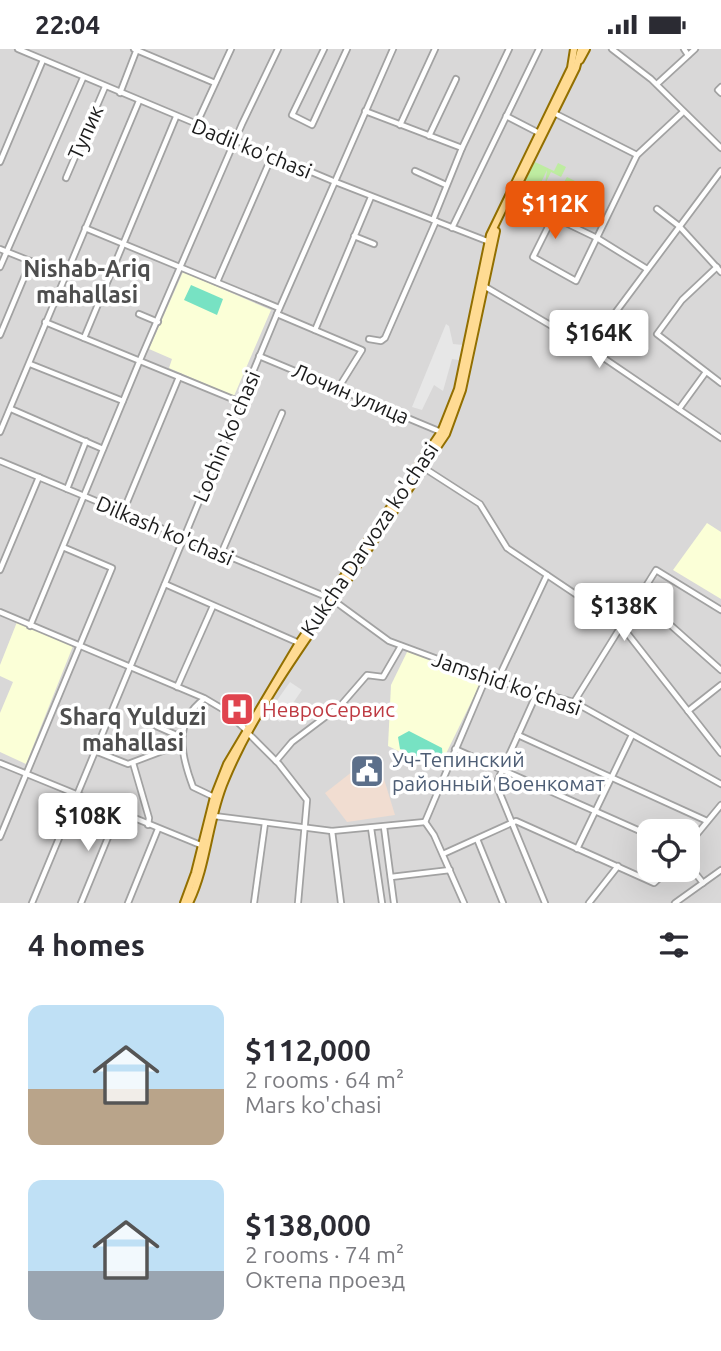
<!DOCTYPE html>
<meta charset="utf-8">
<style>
:root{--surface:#fff;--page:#f2f2f3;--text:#2b2b33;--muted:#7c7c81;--accent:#ea580c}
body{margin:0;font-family:Ubuntu,sans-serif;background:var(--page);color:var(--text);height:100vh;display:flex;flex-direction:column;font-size:26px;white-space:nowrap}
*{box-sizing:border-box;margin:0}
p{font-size:23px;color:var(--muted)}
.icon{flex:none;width:38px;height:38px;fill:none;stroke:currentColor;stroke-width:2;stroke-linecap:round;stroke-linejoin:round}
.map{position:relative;height:854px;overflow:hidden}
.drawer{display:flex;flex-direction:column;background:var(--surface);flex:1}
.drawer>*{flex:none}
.tools{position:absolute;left:637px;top:770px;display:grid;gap:14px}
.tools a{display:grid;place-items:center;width:63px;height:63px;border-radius:14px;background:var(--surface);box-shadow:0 7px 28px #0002;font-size:35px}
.price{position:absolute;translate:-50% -60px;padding:0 16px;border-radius:7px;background:#fff;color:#222;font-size:23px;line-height:46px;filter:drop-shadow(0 2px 4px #0008)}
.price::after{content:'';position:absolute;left:50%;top:42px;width:21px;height:16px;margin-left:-10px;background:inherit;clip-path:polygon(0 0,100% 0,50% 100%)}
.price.current{background:var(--accent);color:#fff}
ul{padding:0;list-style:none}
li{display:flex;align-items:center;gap:21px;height:175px;padding:0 28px}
li span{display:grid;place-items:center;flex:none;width:196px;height:140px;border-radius:14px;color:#555}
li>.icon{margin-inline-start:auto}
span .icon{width:84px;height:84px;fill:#fffc;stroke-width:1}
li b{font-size:30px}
h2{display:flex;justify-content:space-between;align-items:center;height:84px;padding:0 28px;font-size:30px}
.status{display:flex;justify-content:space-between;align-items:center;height:49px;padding:0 35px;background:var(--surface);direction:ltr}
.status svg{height:19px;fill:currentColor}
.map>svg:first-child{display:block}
.residential{fill:#d9d8d8;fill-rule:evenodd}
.education{fill:#fbffd7}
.military{fill:#f1ddd1}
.grass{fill:#beeca1}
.pitch{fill:#77e2c3}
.parking{fill:#e7e7e7}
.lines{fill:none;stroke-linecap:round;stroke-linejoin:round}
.minor-casing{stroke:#a2a2a2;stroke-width:8}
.major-casing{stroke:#926f00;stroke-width:10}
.minor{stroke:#fff;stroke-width:4.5}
.major{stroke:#ffdb93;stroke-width:6}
.labels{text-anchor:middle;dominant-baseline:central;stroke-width:7;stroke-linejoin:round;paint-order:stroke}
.street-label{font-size:21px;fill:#1b1b1b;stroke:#fff}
.health-label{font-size:21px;fill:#be3a42;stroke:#fff;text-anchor:start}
.service-label{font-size:21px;fill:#4e5e75;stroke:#fff;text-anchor:start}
.neighbourhood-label{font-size:23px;font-weight:bold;fill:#4e4e4e;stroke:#fff}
</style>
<div class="status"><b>22:04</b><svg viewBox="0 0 49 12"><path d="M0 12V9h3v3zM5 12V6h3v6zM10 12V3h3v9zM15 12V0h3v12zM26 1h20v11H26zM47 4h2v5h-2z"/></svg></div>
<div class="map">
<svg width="721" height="854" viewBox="0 0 721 854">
<rect width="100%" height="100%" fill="#edeadf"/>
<path class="residential" d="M0 0H573L574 9 493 177 449 365 329 549 333 551 446 385 497 179 586 0H721V854H0ZM649 782H688V821H649Z"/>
<g class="education">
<polygon points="183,223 271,261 234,347 169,319 172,310 149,300"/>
<polygon points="707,474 721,483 721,550 673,521"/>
<polygon points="17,573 73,597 26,715 0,703 0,664 13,633 0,627 0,616"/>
<polygon points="408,601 483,629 438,721 388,697 391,636"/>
</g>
<polygon class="military" points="376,704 395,766 347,773 325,744"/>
<g class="grass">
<polygon points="535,113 554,122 558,114 566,118 561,128 551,123 545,135 547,121 536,144 527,139 523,146 531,151 534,146 547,152 545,159 518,146"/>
<polygon points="567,128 577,133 580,141 566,170 548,160"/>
</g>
<g class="pitch">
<polygon points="191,236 223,250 217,266 184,251"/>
<polygon points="409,682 442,699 443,711 431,715 400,700 398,688"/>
</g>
<g class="parking">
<polygon points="446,275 449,277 453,295 463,296 459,311 452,310 443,342 434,336 422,361 412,358"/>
<polygon points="290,633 302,641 280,673 268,664"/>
</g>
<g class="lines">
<g class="minor-casing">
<g id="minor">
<polyline points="18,0 333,132 487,192"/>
<polyline points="134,0 215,34"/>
<polyline points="324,0 292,66 312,76 347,0"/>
<polyline points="612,0 651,30 721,99"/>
<polyline points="684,0 688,6"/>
<polyline points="657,35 695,0"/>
<polyline points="721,38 718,41 721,44"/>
<polyline points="120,44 137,0"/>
<polyline points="365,62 462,99"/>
<polyline points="554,64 637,106"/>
<polyline points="506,67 539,84"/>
<polyline points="196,76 231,0"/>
<polyline points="400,76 435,0"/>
<polyline points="429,87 456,30"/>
<polyline points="0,113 43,11"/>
<polyline points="415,122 446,136"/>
<polyline points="66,129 105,38"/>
<polyline points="512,148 597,189 647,220"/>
<polyline points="657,160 679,177 721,223"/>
<polyline points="553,168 533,208 576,232 637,106 682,64"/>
<polyline points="433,171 462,99 509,0"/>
<polyline points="85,179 279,259"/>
<polyline points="452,179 539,0"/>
<polyline points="354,187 374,195"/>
<polyline points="0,200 65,226"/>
<polyline points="0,218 83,29"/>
<polyline points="717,218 682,251 657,285 721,334"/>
<polyline points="217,233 272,107"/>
<polyline points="484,237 589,299 721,389"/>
<polyline points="139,265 158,273"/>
<polyline points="277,265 362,301 339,338"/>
<polyline points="45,273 240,353"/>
<polyline points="315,281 371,148"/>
<polyline points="0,286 31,212"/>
<polyline points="84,289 176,68"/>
<polyline points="369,290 381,292 385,289 436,172"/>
<polyline points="589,299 721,122"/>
<polyline points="259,307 441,383"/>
<polyline points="30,315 123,352"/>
<polyline points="11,360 103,400"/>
<polyline points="679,360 706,323"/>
<polyline points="0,383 139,52"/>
<polyline points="0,412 329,549"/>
<polyline points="421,417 480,455 507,499 620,575 721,704"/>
<polyline points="67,440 86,392"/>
<polyline points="123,463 179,328"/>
<polyline points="221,505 282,364"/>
<polyline points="0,521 39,428"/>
<polyline points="165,535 299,594"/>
<polyline points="639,548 721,621"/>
<polyline points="333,551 389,592 497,632 574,653 721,735"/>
<polyline points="0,563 204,649 226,662 246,681"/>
<polyline points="30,577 140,311 242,75 278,0"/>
<polyline points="497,632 547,526"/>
<polyline points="177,638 213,557"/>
<polyline points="537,644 496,735 545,854"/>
<path d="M204 650C173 673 181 706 193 738L214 748"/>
<polyline points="574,653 656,521 721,561"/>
<polyline points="688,662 721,636"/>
<polyline points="156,677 181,688"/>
<polyline points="249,685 279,715 307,751 298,854"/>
<polyline points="518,686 707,772"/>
<polyline points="455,700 649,786"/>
<polyline points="95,702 128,715 181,695"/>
<polyline points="276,712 292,693 341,656 367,626 383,628 401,597"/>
<polyline points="0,714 203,797"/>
<polyline points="133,714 149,769 148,776"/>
<polyline points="214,767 332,782 425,773"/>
<polyline points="425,773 486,629"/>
<polyline points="425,773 434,786 464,854"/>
<polyline points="384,778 394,854"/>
<polyline points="371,779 382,854"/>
<polyline points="332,782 341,854"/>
<polyline points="0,788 112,519 65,499"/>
<polyline points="477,790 503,854"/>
<polyline points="688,796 721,756"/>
<polyline points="577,800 632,686"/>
<polyline points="443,805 516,772 654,834 668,821"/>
<polyline points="688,815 703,834"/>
<polyline points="391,828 450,821"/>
<polyline points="32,854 277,265 393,0"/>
<polyline points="81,854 118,764"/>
<polyline points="128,854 158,780"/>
<polyline points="254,854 265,774"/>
<polyline points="589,854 618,817"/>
<polyline points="675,854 721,821"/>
</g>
</g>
<g class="major-casing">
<g id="major">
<polyline points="580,11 586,0"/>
<polyline points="514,144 576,19 581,0"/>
<polyline points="342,539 446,385 462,341 496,182"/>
<polyline points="184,854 195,824 214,748 227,715 299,594 441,383 458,340 490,186 571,19 574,0"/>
<path d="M189 854C208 815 208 770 225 731 251 668 297 603 336 547"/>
</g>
</g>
<use href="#minor" class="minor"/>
<use href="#major" class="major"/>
</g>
<defs>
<g id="hospital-square" transform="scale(1.75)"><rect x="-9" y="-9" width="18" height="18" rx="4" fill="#e0444e" stroke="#fff"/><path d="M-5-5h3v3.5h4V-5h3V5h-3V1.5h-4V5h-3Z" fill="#fff"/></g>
<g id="civic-square" transform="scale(1.75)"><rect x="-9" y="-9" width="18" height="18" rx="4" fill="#5c6f8a" stroke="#fff"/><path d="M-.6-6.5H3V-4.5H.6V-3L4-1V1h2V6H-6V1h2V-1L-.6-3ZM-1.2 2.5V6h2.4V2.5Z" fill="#fff"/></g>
</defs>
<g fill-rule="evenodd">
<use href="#hospital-square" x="237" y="660"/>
<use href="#civic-square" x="367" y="722"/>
</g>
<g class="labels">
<g class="street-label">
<text transform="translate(85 83) rotate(-66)">Тупик</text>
<text transform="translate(252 99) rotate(22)">Dadil ko'chasi</text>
<text transform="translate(351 344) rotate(23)">Лочин улица</text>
<text transform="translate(226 387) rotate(-67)">Lochin ko'chasi</text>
<text transform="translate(165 481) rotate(23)">Dilkash ko'chasi</text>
<text transform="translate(369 490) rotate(-56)">Kukcha Darvoza ko'chasi</text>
<text transform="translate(507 634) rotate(19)">Jamshid ko'chasi</text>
</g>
<g class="health-label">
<text x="262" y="660">НевроСервис</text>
</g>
<g class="service-label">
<text x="392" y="710">Уч-Тепинский<tspan x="392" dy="24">районный Военкомат</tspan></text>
</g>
<g class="neighbourhood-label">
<text x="87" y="219">Nishab-Ariq<tspan x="87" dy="26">mahallasi</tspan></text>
<text x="133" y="667">Sharq Yulduzi<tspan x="133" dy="26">mahallasi</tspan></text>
</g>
</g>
</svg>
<div class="tools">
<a><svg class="icon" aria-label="locate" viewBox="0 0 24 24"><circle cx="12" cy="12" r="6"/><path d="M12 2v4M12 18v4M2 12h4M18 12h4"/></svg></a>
</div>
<b class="price current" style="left:555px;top:192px">$112K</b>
<b class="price" style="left:599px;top:321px">$164K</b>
<b class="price" style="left:624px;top:594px">$138K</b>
<b class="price" style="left:88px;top:804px">$108K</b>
</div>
<section class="drawer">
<h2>4 homes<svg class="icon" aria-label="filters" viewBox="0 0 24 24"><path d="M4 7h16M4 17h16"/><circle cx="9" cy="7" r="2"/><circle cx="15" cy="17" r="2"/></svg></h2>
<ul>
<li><span style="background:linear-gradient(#bfe0f5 60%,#b9a48a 0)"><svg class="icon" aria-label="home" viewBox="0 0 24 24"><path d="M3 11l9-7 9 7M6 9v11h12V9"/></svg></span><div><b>$112,000</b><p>2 rooms · 64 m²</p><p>Mars ko'chasi</p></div></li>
<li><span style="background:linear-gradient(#bfe0f5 65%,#9aa5b1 0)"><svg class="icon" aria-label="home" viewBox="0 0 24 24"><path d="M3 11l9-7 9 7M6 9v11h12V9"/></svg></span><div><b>$138,000</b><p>2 rooms · 74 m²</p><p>Октепа проезд</p></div></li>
</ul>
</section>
